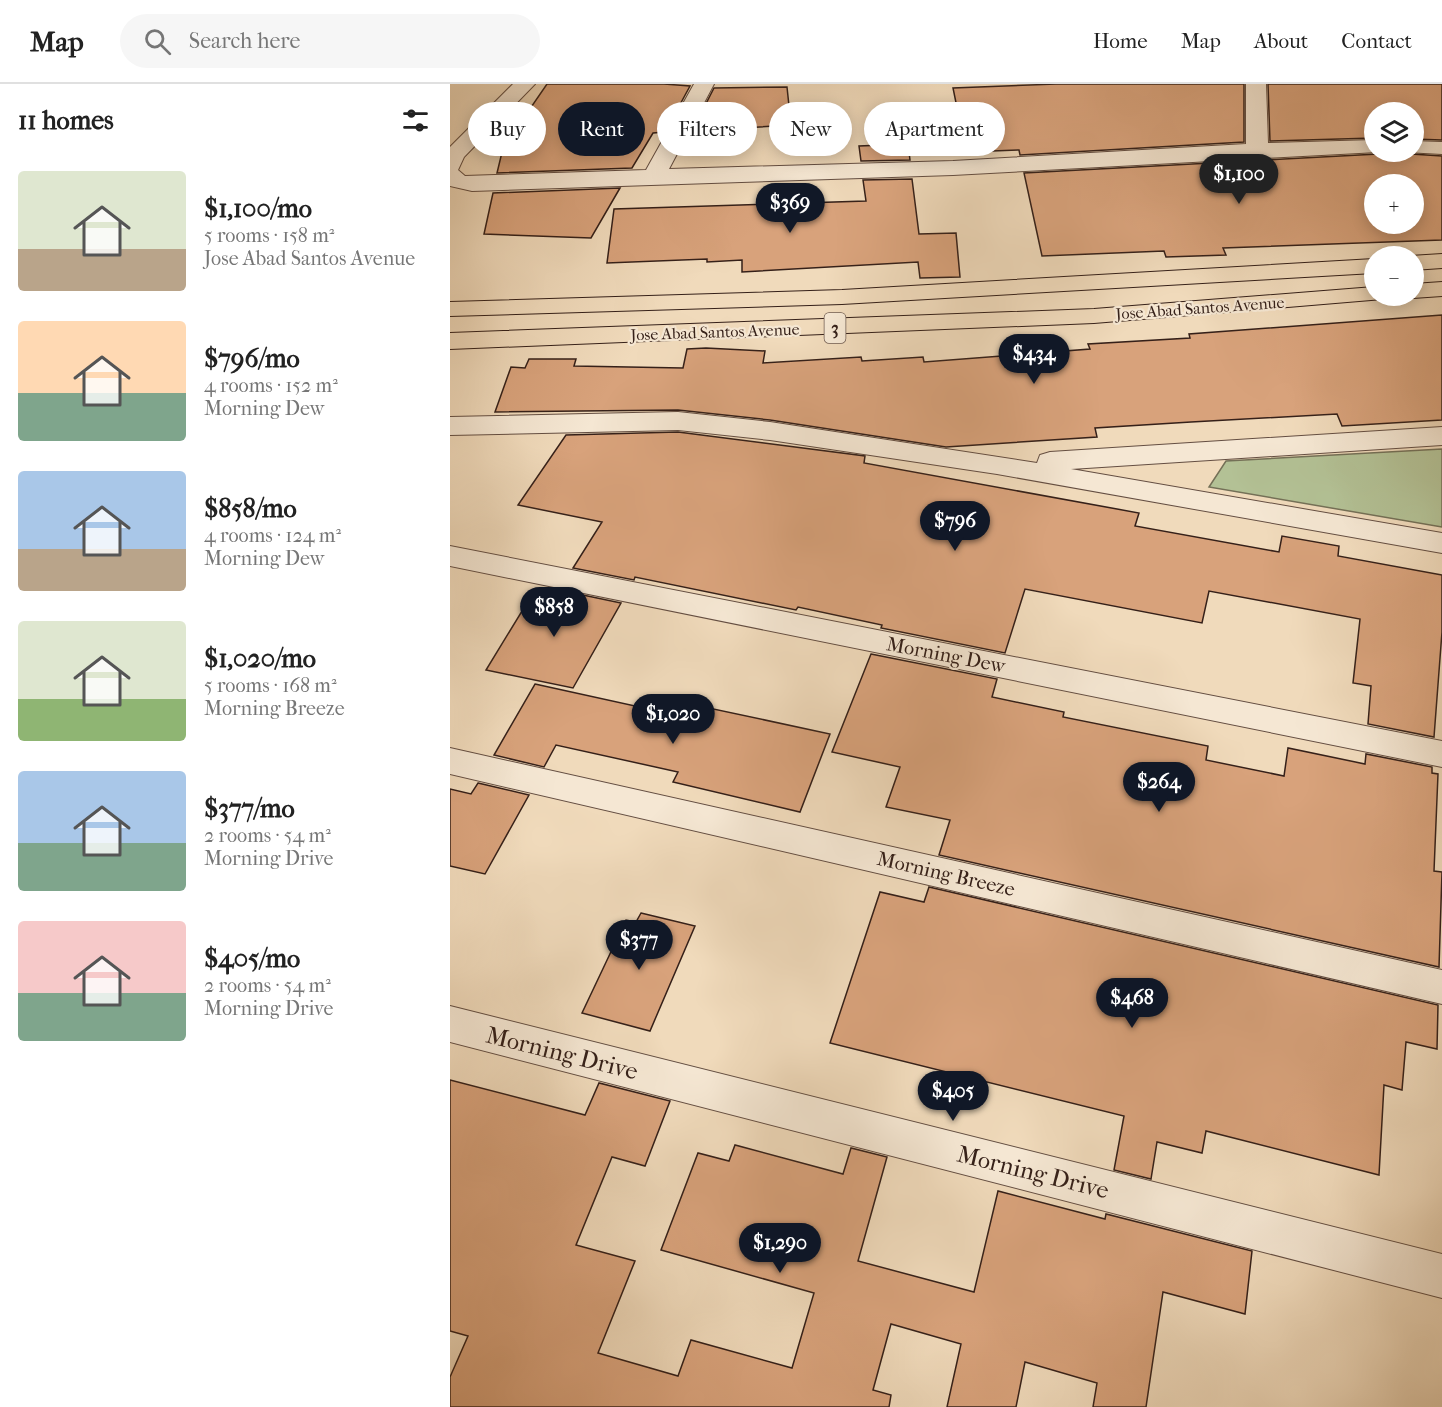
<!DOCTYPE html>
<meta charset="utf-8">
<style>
:root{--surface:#fff;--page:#f6f6f6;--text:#222;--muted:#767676;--line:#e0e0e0;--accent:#111827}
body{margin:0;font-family:"IM FELL French Canon",serif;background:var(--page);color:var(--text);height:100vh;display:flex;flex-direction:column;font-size:22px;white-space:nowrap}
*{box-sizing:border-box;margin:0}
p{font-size:20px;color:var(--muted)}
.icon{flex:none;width:33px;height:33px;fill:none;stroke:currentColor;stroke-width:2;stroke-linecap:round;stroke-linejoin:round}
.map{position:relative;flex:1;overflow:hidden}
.panel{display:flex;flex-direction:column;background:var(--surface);width:450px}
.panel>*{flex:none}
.guide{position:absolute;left:18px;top:18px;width:570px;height:54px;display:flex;gap:12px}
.tools{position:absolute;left:914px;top:18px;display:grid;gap:12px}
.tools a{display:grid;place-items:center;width:60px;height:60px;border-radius:50%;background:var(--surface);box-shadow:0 3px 15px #0003;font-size:30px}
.price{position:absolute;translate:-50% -51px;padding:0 14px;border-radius:21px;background:var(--accent);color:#fff;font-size:20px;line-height:39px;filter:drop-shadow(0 2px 3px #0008)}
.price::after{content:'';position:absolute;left:50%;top:36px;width:18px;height:14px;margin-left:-9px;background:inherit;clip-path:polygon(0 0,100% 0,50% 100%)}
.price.current{background:#222;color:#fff}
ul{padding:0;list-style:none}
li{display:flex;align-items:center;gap:18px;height:150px;padding:0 18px}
li span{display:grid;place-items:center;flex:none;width:168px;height:120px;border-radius:6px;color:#555}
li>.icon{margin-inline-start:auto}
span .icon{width:72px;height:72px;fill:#fffc;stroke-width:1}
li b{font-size:26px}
h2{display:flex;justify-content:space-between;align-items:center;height:72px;padding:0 18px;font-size:26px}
.pill{padding:0 21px;border-radius:27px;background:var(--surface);box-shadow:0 3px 15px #0003;font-size:21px;line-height:54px}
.pill.current{background:var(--accent);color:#fff}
header{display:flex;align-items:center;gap:36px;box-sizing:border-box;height:84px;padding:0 30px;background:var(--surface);border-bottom:2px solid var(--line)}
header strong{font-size:28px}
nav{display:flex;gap:33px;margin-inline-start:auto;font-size:21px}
.search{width:420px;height:54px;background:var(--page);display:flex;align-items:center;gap:15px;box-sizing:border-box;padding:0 21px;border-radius:33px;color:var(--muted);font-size:22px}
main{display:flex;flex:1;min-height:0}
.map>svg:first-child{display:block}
.green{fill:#b3c195;stroke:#747057;stroke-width:1.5}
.building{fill:#d8a27b;stroke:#352019;stroke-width:1.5;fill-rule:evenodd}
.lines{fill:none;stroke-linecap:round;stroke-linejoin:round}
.street-casing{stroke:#644e42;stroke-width:2}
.highway-casing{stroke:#352019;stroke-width:2}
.street{fill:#f5e7d3;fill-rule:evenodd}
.highway{fill:#f0dabb;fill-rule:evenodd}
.labels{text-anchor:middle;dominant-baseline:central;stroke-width:4.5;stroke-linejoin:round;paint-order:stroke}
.far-street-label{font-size:16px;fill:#352019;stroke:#f5e7d3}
.shield{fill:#f5e7d3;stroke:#6f5c51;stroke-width:1.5}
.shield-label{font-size:18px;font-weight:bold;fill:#352019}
.street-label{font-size:20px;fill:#352019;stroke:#f5e7d3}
.near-street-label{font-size:24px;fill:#352019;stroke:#f5e7d3}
</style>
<header>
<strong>Map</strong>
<div class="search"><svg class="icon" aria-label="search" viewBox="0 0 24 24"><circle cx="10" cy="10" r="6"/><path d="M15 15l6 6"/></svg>Search here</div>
<nav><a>Home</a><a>Map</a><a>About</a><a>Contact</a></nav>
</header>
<main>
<section class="panel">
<h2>11 homes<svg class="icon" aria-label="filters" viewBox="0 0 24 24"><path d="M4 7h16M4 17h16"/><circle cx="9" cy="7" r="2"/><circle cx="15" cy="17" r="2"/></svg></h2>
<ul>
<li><span style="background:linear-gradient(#dfe7d0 65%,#b9a48a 0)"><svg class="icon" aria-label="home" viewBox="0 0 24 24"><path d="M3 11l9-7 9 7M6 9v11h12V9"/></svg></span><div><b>$1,100/mo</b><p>5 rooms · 158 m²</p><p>Jose Abad Santos Avenue</p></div></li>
<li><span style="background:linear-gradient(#ffd9b3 60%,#7fa58c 0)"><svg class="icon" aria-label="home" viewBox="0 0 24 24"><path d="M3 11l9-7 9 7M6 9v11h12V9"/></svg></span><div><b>$796/mo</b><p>4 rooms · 152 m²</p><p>Morning Dew</p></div></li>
<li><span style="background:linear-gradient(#a9c7e8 65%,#b9a48a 0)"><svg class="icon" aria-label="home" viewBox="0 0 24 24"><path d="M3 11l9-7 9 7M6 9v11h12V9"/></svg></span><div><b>$858/mo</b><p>4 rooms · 124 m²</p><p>Morning Dew</p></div></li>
<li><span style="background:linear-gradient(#dfe7d0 65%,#8fb573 0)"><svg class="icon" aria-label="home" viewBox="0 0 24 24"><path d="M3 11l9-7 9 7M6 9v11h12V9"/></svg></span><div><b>$1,020/mo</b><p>5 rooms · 168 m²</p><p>Morning Breeze</p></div></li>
<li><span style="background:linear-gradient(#a9c7e8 60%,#7fa58c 0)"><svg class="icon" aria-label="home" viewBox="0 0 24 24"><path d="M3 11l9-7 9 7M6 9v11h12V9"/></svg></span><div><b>$377/mo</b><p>2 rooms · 54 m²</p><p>Morning Drive</p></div></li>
<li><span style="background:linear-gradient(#f6c9c9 60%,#7fa58c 0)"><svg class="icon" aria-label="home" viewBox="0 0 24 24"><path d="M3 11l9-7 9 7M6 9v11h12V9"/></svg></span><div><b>$405/mo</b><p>2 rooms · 54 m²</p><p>Morning Drive</p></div></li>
</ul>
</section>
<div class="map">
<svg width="992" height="1323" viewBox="0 0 992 1323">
<rect width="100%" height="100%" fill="#f0dabb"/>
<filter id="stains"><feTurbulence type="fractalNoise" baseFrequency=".00333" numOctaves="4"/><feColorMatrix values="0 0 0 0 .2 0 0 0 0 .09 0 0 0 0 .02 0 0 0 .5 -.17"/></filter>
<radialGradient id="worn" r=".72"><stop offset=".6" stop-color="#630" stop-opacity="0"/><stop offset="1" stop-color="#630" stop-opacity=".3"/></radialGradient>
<polygon class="green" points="992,365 992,443 759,403 776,377"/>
<g class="building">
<polygon points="97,0 214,0 240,2 215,48 203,49 182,84 47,89 53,64"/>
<polygon points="606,0 794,0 794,58 570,71 569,66 516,68 503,4"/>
<polygon points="818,0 992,0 992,56 963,55 963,28 924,28 924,54 820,57"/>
<polygon points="337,3 341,41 242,47 264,4"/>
<polygon points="458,60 460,76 411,77 409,62"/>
<path d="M930 68 992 72V156L773 164 776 171 716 173 714 167 592 172 574 89 928 70ZM924 100H963V140H924Z"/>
<polygon points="462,95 469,150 506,149 510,193 470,194 468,178 292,188 292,176 257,178 257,175 157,179 164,125 416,117 413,96"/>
<polygon points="170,104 141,154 34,150 43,109"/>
<polygon points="992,231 992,336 892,342 887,330 741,338 645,344 647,353 496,363 320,336 228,326 45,328 61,283 75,284 79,275 126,275 124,282 233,284 237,265 256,264 315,267 313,279 411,273 412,277 473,273 474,278 640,265 638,260 740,254 739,250"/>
<polygon points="228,348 415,372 414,379 689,429 685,442 829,468 832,452 889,462 888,472 992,491 992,548 984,653 918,640 921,602 903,599 910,535 759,507 752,539 575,505 555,569 431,544 432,541 348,523 346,526 185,493 184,496 123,484 152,438 68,421 116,351"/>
<polygon points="109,506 171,519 123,604 36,586 83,509 105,514"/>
<polygon points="421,570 547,595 542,613 614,628 613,633 758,662 756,676 834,692 838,664 915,680 916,670 982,683 982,689 988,690 984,787 992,788 989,883 489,771 500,736 436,723 450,683 382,668"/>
<polygon points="85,600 253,637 259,624 380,650 350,728 223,698 228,688 106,661 94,683 44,671"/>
<polygon points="28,699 79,711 35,790 0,782 0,705 21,710"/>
<polygon points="479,803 988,921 987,965 956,958 952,1006 934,1001 929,1091 756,1047 752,1069 707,1058 701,1095 664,1086 674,1032 380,959 430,808 474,818"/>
<polygon points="191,829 245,842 200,947 132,929 176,836 186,838"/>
<polygon points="0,996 135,1031 149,999 220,1017 195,1082 162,1073 126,1161 185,1177 148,1269 228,1292 241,1256 342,1284 364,1209 211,1166 248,1069 279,1077 285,1061 393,1090 401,1064 437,1073 408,1177 524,1208 548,1107 655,1135 656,1130 802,1167 795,1230 713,1208 696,1323 643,1323 647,1299 575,1278 566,1323 497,1323 511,1260 441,1240 423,1306 441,1311 439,1323 0,1323 0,1293 18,1252 0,1247"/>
</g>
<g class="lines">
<g class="street-casing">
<g id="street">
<polygon points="63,0 85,0 14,73 8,86 15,92 196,86 244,0 264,0 219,85 503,77 796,60 796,0 816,0 818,59 924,56 924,68 928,68 503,91 22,107 0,102 0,63"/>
<polygon points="963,57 992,58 992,70 955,68 963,68"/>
<polygon points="228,328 320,338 587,379 590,371 600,368 992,343 992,361 621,385 992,449 992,469 547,390 320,356 228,346 0,351 0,333"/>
<polygon points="0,462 992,657 992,683 0,482"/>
<polygon points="0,664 992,886 992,920 0,690"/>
<polygon points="0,922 992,1170 992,1214 0,958"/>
</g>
</g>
<g class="highway-casing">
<g id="highway">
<polygon points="992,170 992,184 963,186 963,172 960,172"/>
<polygon points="924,175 924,189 392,220 0,232 0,218 392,206"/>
<polygon points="992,198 992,212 963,214 954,212 963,212 963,200"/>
<polygon points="924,203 924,212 935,212 933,215 644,239 0,265 0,249 644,225"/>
</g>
</g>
<use href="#street" class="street"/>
<use href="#highway" class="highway"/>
</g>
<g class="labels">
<g class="far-street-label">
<text transform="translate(750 224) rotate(-4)">Jose Abad Santos Avenue</text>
<text transform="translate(265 248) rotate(-2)">Jose Abad Santos Avenue</text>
</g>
<rect class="shield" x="374.5" y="229" width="21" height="30" rx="4.5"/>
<g class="shield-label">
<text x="385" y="244">3</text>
</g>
<g class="street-label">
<text transform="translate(496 571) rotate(11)">Morning Dew</text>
<text transform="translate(496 790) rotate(13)">Morning Breeze</text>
</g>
<g class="near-street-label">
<text transform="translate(112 969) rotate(14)">Morning Drive</text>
<text transform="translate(583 1088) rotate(14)">Morning Drive</text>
</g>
</g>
<rect width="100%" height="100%" filter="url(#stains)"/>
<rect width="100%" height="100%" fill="url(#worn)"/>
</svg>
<div class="tools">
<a><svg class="icon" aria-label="layers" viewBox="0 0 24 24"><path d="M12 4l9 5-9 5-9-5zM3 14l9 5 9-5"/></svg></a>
<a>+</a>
<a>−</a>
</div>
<b class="price current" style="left:789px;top:121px">$1,100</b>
<b class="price" style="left:340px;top:150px">$369</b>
<b class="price" style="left:584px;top:301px">$434</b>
<b class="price" style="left:505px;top:468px">$796</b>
<b class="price" style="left:104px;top:554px">$858</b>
<b class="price" style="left:223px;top:661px">$1,020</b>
<b class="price" style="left:709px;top:729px">$264</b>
<b class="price" style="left:189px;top:887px">$377</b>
<b class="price" style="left:682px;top:945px">$468</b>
<b class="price" style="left:503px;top:1038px">$405</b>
<b class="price" style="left:330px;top:1190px">$1,290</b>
<div class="guide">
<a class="pill">Buy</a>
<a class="pill current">Rent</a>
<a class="pill">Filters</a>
<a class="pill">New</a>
<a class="pill">Apartment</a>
</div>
</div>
</main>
